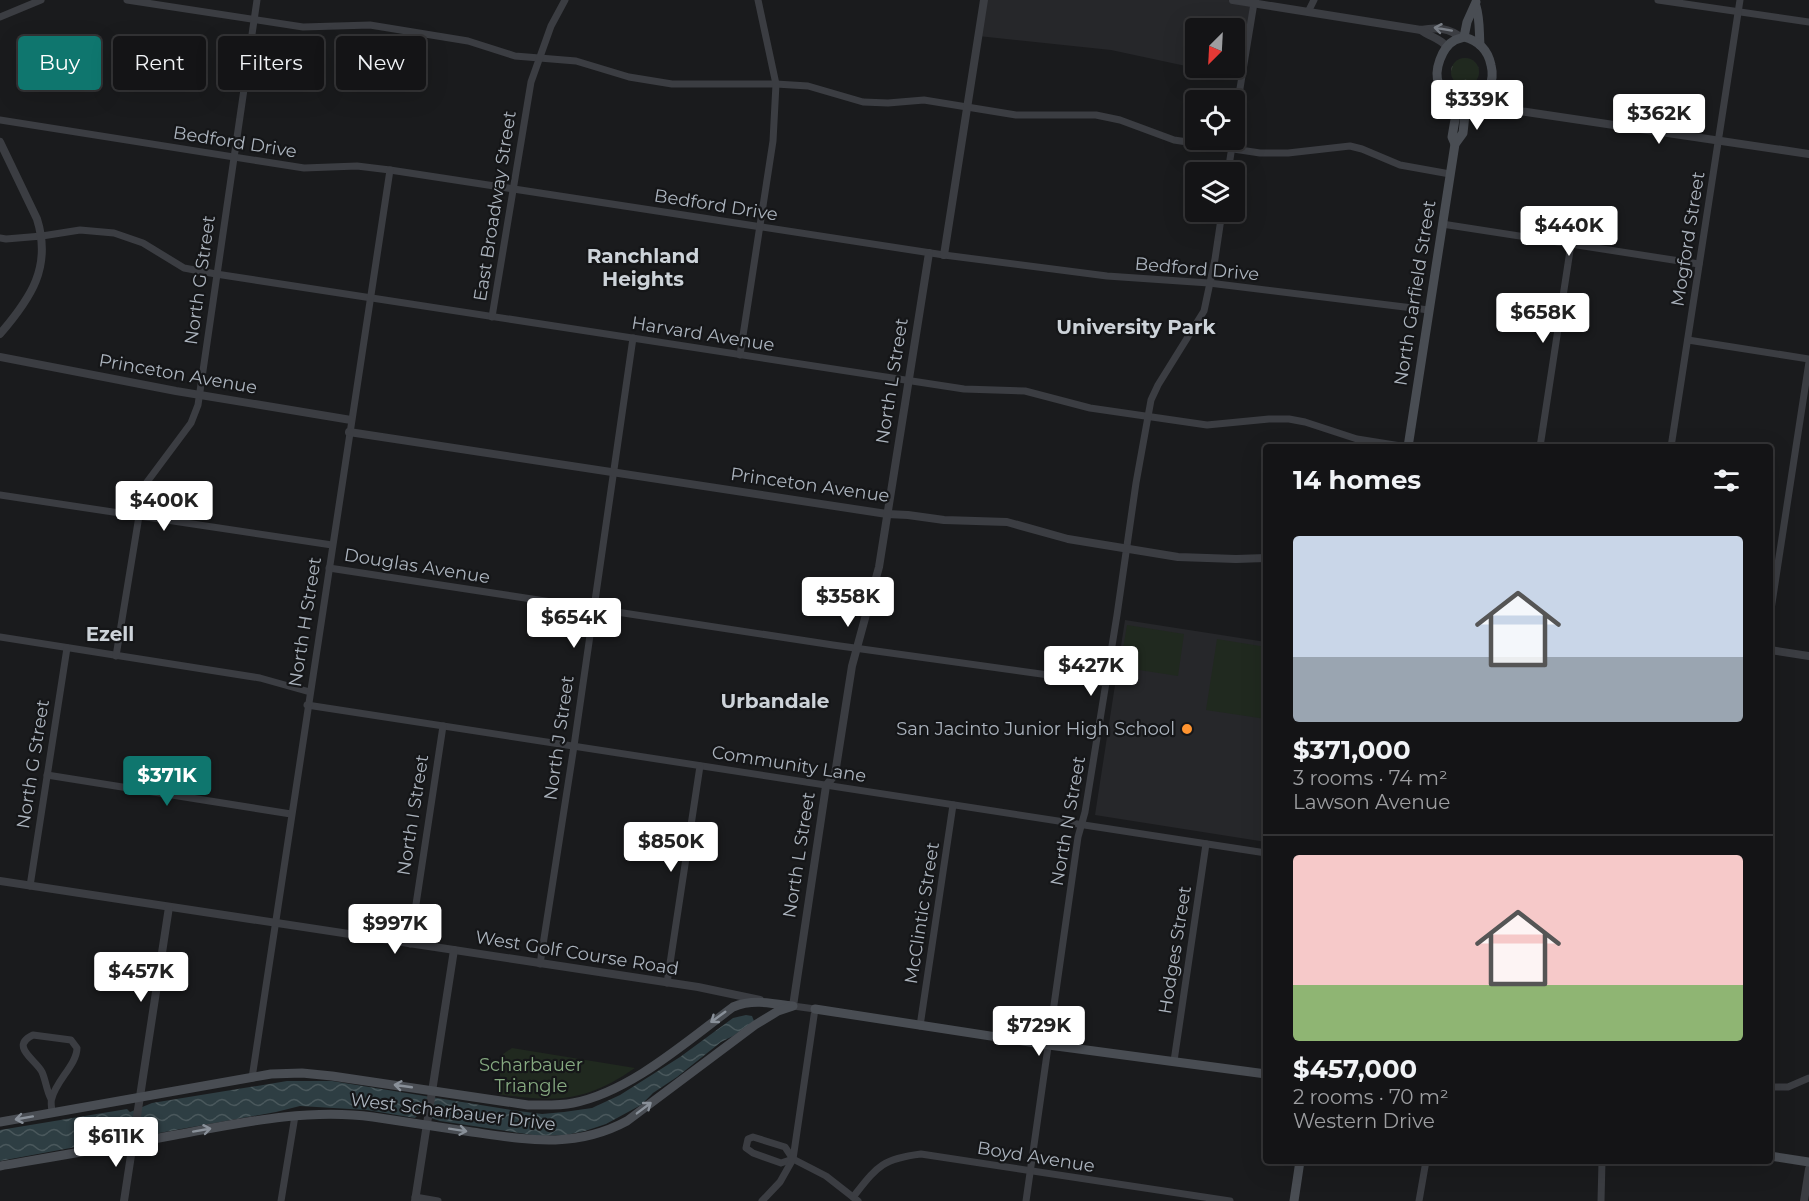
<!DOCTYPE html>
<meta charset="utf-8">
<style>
:root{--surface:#141416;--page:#212123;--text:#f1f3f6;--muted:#9d9ea1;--line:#333335;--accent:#0f766e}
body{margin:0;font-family:Montserrat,sans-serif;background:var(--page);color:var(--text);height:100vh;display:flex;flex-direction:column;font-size:22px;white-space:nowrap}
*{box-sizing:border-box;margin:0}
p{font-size:20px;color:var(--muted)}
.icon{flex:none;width:33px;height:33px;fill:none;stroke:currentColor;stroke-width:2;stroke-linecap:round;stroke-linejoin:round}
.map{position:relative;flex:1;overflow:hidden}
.side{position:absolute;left:1263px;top:444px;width:510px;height:720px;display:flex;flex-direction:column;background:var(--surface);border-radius:6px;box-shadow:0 6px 24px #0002,0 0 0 2px var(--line)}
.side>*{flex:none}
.guide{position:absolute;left:18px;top:36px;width:570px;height:54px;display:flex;gap:12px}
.needle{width:39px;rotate:204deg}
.fabs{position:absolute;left:1185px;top:18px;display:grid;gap:12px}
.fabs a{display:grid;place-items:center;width:60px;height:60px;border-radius:6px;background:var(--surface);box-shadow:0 6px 24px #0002,0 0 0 2px var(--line);font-size:30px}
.price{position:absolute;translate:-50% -51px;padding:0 14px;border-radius:6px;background:#fff;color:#222;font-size:20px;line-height:39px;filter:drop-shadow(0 2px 3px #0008)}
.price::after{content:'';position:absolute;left:50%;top:36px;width:18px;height:14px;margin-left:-9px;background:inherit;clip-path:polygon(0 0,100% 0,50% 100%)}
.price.on{background:var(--accent);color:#fff}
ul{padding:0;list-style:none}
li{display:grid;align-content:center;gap:12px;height:318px;padding:0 30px}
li+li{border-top:2px solid var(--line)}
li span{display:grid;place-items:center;height:186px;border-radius:6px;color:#555}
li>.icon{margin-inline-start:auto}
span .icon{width:108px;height:108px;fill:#fffc;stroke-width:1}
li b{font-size:26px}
h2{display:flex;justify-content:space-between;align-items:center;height:72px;padding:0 30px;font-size:26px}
.tag{padding:0 21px;border-radius:6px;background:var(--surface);box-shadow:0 6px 24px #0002,0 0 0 2px var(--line);font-size:21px;line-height:54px}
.tag.on{background:var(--accent);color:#fff}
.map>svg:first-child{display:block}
.built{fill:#26272a;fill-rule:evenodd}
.grass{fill:url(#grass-tufts)}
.park{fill:#20291f}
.water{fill:url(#water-waves)}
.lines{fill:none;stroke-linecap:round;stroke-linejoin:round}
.minor{stroke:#3b3d42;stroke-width:7}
.tertiary{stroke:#3b3d42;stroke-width:8}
.secondary{stroke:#494d53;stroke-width:9}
.oneway{stroke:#797e86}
.oneway2{stroke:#899099}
.poi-dot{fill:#ff9430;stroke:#151618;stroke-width:2}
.labels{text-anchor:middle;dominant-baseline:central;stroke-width:4.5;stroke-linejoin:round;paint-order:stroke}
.street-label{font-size:18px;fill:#acb4be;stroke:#151618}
.poi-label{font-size:18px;fill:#acb4be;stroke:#151618;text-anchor:end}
.park-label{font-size:18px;fill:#86aa81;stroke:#151618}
.neighbourhood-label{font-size:20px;font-weight:bold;fill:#cdd3d9;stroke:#151618}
</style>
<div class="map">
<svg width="1809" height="1201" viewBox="0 0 1809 1201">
<defs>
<pattern id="grass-tufts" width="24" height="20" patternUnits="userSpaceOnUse" patternTransform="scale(1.5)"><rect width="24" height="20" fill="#20291f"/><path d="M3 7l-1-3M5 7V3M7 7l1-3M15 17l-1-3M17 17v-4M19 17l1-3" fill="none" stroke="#3e463e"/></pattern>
<pattern id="water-waves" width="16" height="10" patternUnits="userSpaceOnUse" patternTransform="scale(1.5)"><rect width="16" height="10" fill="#2e3e43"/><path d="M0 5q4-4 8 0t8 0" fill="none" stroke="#4a585c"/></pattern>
</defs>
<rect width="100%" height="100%" fill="#1a1b1d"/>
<g class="built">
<path d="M983 0H1228L1254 4 1242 78 1111 50 978 36ZM1196 28H1234V68H1196Z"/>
<polygon points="1125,620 1266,642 1266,842 1095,815"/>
</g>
<circle class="grass" cx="1465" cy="72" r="14"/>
<g class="park">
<polygon points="1127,625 1184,634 1178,676 1120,667"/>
<polygon points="1217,639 1266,647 1266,719 1206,710"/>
<path d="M512 1048 635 1068C586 1102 555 1103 497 1094L503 1054Z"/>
</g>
<polygon class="water" points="746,1015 752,1016 754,1021 733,1036 721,1042 677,1077 653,1093 641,1105 606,1124 585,1131 566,1135 539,1136 440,1121 419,1114 415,1118 367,1110 300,1106 276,1112 148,1135 126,1135 119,1139 0,1161 0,1130 127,1109 130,1112 152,1103 287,1081 332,1081 511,1110 542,1114 564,1112 592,1108 620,1095 680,1057 733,1018"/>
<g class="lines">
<g class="minor">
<polyline points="127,0 303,27 370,25 468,41 515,56 576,61 629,77 672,84 776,84 808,86 863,102 888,103 924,100 1016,115 1096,115 1120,120 1174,140 1260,153 1288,153 1350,146 1362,149 1400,165 1450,174"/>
<polyline points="1658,0 1809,22"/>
<polyline points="1308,12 1314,0"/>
<polyline points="0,17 41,0"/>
<polyline points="0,120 304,168 357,166 390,170 944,255 1107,276 1209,283 1429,310"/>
<polyline points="1234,125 1254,3"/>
<polyline points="1228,172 1233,140"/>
<polyline points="1442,224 1699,264"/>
<polyline points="0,238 6,239 42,236 80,230 114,233 143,243 184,268 216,274 964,389 1025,391 1090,408 1207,425 1269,419 1289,419 1305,422 1357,439 1407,447"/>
<polyline points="492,317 531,82 551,26 565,0"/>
<polyline points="1688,340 1809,359"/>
<polyline points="740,355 773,141 776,84 758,0"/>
<polyline points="1540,447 1571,244"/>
<polyline points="1671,447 1740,0"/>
<polyline points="0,495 332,545"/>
<polyline points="329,568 833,645 1106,683"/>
<polyline points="1770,616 1809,362"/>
<polyline points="0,637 260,678 310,692"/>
<polyline points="116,656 139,516 147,482 191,423 198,405 257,0"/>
<polyline points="307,705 1266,853"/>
<polyline points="47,775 291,814"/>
<polyline points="30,886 67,648"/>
<polyline points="410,944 443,726"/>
<polyline points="540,964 574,746 633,338"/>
<polyline points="667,983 700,766"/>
<polyline points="920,1026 953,805"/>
<polyline points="1174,1061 1206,844"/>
<polyline points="252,1078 390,170"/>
<polyline points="1770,1087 1788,1087 1809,1078"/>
<path d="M51 1099C46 1089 46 1081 42 1072 36 1060 9 1046 33 1035L71 1040 77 1048C77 1064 56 1081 52 1098 50 1102 52 1108 52 1113"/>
<polygon points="753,1137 785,1147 793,1159 781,1163 753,1153 746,1148 748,1139"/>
<polyline points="793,1159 826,1176 858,1201"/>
<polyline points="415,1197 438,1201"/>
<path d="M853 1197C877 1167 881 1159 921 1154L1230 1201"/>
<polyline points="281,1201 295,1116"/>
<polyline points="762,1201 780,1182 793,1159 815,1009 793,1006"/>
<polyline points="1026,1201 1078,837 1085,812 1117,615 1136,483 1151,400 1158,385 1204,311 1215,259 1222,212"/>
<polyline points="1419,1201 1426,1161"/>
<polyline points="1601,1201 1602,1161"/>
</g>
<g class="tertiary">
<path d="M1233 0 1421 30C1437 27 1449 28 1462 38"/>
<path d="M1421 30C1430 37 1440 38 1447 47"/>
<polyline points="1490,89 1500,103 1513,110"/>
<path d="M1479 98C1490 109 1497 112 1513 110L1809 154"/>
<path d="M0 142 37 219C52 267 31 298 0 334"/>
<polyline points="944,255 984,0"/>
<polyline points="0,357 176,391 351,420"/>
<polyline points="349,432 887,514 908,515 944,520 1007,522 1068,539 1178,557 1236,559 1266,558"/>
<polyline points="1770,650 1809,656"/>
<polyline points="0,881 698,987 760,1000"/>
<polyline points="788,1005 793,1006 826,786 835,774 852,666 879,567 929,253"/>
<polyline points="124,1201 169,907"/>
<polyline points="415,1201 454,950"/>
<polyline points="1804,1201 1809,1169"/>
</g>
<g class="secondary">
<path d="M1476 6C1480 19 1479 31 1480 45"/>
<path d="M1464 37C1479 41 1488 50 1491 65 1500 100 1455 119 1439 84 1433 71 1442 47 1455 40 1458 39 1461 38 1464 37Z"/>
<polyline points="1464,37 1467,22 1476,2"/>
<polyline points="1451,98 1457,108 1452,137 1455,144"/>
<polyline points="1408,447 1455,144 1463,133 1465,115 1472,102"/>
<polyline points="815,1009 1049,1045 1266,1074"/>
<path d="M0 1122 271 1074 302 1073 332 1076 528 1105C543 1105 558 1106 573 1103 630 1092 687 1041 733 1007 752 999 771 1003 791 1006"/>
<polyline points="1770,1156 1809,1162"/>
<path d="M0 1166C58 1156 117 1146 175 1135 240 1123 307 1108 373 1117 406 1122 439 1127 472 1132 528 1140 575 1149 627 1121L755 1025 778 1011 793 1006"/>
<polyline points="1294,1201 1300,1161"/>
</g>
</g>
<defs><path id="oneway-shaft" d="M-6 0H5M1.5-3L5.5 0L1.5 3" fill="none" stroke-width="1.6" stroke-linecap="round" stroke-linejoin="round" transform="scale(1.5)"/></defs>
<use class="oneway" href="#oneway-shaft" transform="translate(1443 29) rotate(-170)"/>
<g class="oneway2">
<use href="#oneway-shaft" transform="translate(718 1017) rotate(144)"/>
<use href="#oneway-shaft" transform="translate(403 1086) rotate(-172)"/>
<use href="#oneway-shaft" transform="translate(644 1108) rotate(-37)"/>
<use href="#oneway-shaft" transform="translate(24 1118) rotate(170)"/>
<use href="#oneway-shaft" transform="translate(202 1130) rotate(-10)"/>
<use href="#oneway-shaft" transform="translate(458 1130) rotate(9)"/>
</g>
<circle class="poi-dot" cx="1187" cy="729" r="6"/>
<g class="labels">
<g class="street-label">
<text transform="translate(235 142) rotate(9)">Bedford Drive</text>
<text transform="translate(716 205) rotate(9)">Bedford Drive</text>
<text transform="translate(495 206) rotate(-81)">East Broadway Street</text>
<text transform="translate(1688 239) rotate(-81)">Mogford Street</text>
<text transform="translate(1197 269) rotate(5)">Bedford Drive</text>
<text transform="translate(200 280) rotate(-82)">North G Street</text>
<text transform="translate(1415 293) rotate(-81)">North Garfield Street</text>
<text transform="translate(703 334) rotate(9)">Harvard Avenue</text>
<text transform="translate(178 374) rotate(10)">Princeton Avenue</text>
<text transform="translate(892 381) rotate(-81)">North L Street</text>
<text transform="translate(810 485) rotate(8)">Princeton Avenue</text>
<text transform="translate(417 566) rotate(9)">Douglas Avenue</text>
<text transform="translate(305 622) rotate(-81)">North H Street</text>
<text transform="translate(559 738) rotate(-82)">North J Street</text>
<text transform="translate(33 764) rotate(-81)">North G Street</text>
<text transform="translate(789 764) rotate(9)">Community Lane</text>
<text transform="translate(413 815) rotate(-81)">North I Street</text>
<text transform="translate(1068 821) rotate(-80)">North N Street</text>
<text transform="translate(799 855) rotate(-81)">North L Street</text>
<text transform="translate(922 913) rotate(-81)">McClintic Street</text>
<text transform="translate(1175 950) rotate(-81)">Hodges Street</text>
<text transform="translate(577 953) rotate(9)">West Golf Course Road</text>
<text transform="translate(453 1112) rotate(7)">West Scharbauer Drive</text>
<text transform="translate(1036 1157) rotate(9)">Boyd Avenue</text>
</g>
<g class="poi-label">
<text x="1175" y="729">San Jacinto Junior High School</text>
</g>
<g class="park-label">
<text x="531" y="1065">Scharbauer<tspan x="531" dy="21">Triangle</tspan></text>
</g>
<g class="neighbourhood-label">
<text x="643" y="256">Ranchland<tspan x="643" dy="23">Heights</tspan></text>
<text x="1136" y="327">University Park</text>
<text x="110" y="634">Ezell</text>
<text x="775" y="701">Urbandale</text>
</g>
</g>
</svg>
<div class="fabs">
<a><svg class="needle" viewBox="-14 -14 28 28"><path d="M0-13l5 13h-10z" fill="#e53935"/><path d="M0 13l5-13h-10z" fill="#9d9ea1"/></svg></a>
<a><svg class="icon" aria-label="locate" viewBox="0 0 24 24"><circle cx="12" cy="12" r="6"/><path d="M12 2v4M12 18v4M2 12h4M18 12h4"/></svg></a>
<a><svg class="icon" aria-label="layers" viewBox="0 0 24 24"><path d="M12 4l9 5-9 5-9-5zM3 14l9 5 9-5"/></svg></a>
</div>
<b class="price" style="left:1477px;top:131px">$339K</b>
<b class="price" style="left:1659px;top:145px">$362K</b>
<b class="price" style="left:1569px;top:257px">$440K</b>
<b class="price" style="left:1543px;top:344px">$658K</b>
<b class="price" style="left:164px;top:532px">$400K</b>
<b class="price" style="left:848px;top:628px">$358K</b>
<b class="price" style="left:574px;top:649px">$654K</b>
<b class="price" style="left:1091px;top:697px">$427K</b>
<b class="price on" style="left:167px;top:807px">$371K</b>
<b class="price" style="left:671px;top:873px">$850K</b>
<b class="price" style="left:395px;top:955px">$997K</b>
<b class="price" style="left:141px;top:1003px">$457K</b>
<b class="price" style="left:1039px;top:1057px">$729K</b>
<b class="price" style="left:116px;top:1168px">$611K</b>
<div class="guide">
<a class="tag on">Buy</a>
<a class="tag">Rent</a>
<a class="tag">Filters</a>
<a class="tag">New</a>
</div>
<section class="side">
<h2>14 homes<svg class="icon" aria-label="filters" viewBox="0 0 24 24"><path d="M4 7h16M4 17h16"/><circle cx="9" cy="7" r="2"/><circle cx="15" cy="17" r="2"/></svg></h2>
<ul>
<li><span style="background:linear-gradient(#c9d6e8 65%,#9aa5b1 0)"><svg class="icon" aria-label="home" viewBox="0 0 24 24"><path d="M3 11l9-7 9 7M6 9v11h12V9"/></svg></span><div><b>$371,000</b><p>3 rooms · 74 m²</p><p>Lawson Avenue</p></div></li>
<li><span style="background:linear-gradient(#f6c9c9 70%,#8fb573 0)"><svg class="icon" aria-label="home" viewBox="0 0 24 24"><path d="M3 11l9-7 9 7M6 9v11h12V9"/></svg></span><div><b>$457,000</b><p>2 rooms · 70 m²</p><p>Western Drive</p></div></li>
</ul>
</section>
</div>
